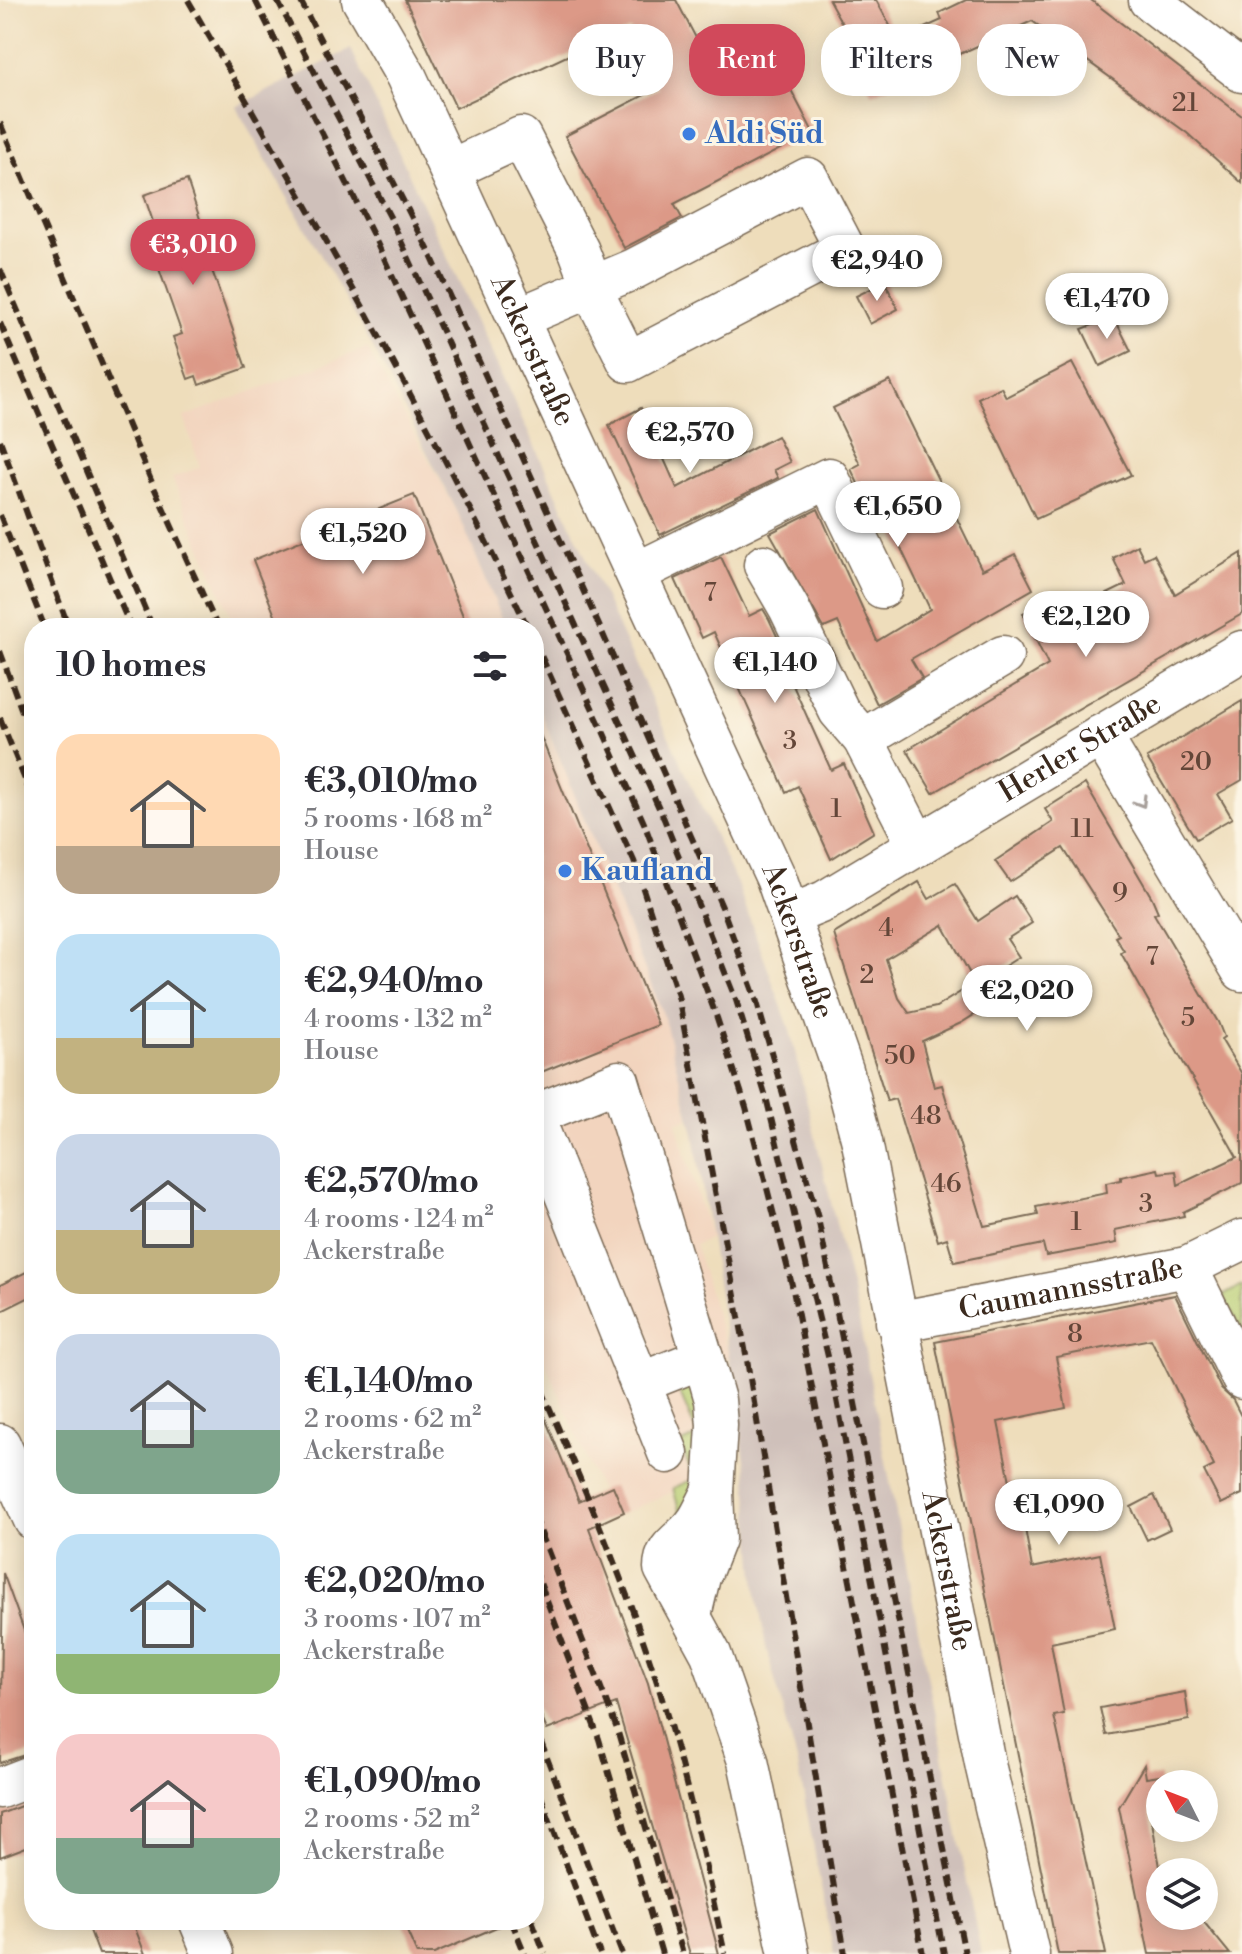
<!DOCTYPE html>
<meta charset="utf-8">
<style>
:root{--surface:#fff;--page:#f2f2f3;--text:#2b2b33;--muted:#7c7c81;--accent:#d1495b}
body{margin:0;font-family:"Libre Bodoni",serif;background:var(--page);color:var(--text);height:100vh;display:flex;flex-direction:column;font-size:30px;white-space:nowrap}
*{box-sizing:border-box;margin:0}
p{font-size:26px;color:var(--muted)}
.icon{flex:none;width:44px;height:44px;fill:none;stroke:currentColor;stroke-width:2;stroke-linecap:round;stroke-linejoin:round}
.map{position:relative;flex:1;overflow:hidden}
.panel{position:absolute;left:24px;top:618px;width:520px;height:1312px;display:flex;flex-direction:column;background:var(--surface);border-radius:32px;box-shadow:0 4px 20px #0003}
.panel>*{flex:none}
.guide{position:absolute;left:568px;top:24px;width:554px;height:72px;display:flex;gap:16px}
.needle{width:52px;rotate:312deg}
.tools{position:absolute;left:1146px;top:1770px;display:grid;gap:16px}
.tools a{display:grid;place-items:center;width:72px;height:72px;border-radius:50%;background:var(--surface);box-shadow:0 4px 20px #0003;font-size:40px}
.price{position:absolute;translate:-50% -68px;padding:0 18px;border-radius:28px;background:#fff;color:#222;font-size:26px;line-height:52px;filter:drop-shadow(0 2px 4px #0008)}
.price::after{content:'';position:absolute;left:50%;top:48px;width:24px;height:18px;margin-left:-12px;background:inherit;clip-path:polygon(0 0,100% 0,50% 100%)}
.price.selected{background:var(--accent);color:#fff}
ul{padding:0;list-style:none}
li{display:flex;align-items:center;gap:24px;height:200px;padding:0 32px}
li span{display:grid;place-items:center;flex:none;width:224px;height:160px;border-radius:24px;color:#555}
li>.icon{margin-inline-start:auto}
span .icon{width:96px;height:96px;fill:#fffc;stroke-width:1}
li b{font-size:34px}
h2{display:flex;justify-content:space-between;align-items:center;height:96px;padding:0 32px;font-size:34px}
.pill{padding:0 28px;border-radius:32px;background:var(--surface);box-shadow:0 4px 20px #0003;font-size:28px;line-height:72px}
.pill.selected{background:var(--accent);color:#fff}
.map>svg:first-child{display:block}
.built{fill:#f2d4be}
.industrial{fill:#cfc0ba}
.green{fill:#b7cd71;stroke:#797c48;stroke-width:2}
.building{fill:#dc9987;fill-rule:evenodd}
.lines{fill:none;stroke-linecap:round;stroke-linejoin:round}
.minor-casing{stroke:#7a6955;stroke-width:43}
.minor{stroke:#fff;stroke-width:40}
.rail{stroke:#3b2a1e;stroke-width:6;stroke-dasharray:12 6;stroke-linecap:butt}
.oneway{stroke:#a79f9a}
.shop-dot{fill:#3f7fe0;stroke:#fcf5e5;stroke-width:3}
.labels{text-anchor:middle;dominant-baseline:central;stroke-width:6;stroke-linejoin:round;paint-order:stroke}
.number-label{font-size:26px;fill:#634638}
.shop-label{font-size:30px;font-weight:bold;fill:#366cbe;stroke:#fcf5e5;text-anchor:start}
.street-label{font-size:30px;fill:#3b2a1e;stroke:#fcf5e5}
</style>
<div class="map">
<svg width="1242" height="1954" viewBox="0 0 1242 1954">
<rect width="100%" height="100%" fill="#fcf5e5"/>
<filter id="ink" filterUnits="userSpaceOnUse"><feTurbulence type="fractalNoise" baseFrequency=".0125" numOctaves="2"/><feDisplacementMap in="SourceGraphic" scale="16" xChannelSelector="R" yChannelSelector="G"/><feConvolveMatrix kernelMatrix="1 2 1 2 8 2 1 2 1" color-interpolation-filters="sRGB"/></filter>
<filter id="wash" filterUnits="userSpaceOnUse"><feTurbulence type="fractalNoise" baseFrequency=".006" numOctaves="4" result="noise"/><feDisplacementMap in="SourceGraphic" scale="32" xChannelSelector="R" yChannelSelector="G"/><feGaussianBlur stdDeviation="1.8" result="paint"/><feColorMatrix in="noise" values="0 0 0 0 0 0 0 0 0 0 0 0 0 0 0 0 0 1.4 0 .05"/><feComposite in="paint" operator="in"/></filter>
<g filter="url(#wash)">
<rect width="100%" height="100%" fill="#edb"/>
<g class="built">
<polygon points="367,348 458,513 506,628 236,628 172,478 200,467 184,417"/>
<polygon points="534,695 664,1014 689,1118 676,1123 710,1237 695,1245 729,1357 721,1362 733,1466 612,1518 534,1335"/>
</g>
<polygon class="industrial" points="351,49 737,884 789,1027 857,1311 981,1954 834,1954 798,1765 766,1647 756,1588 746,1467 694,1134 663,1014 534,695 534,628 506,628 458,513 369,340 236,107"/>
<g class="green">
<polygon points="1242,1286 1242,1333 1223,1295"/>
<path d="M676 1384H690C711 1405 698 1488 692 1516L670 1537 663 1536 659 1531 678 1523 681 1516 673 1488 694 1479 680 1444 698 1436Z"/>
<polygon points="732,1506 746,1530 740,1545 723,1539"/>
</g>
<g id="blocks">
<g class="building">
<polygon points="405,0 676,0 708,61 762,34 813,132 674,204 682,218 624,248 565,136 658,88 630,29 576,58 573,53 456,108"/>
<polygon points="829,0 876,0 894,33 898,31 902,38 942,20 939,13 966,0 1091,0 1242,116 1242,183 1187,133 1032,21 872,94 851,54 857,51"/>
<polygon points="187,180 210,249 205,250 246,368 199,385 196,376 188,379 173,337 182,334 158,266 167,263 144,195"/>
<polygon points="885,282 898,309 870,324 856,296"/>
<polygon points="1114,317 1131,351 1100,366 1082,329"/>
<polygon points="1072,363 1131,475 1036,519 978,398 1001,387 1006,397"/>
<polygon points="890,381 982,570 1015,554 1033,589 911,659 922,678 877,704 838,622 824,628 770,533 818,509 877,641 930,609 873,490 863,494 851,469 860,464 833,408"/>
<polygon points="641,408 677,488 777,436 790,462 774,470 778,478 660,535 609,425"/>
<polygon points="414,495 468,628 280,628 253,560"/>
<polygon points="1137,545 1144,559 1154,554 1175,594 1242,553 1242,614 933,793 907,750 1048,665 1023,613 1055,597 1064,615 1126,585 1113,558"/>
<polygon points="721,557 749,616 763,609 769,619 782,647 777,650 831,770 844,764 874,832 831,859 798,786 786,792 714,632 702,638 675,579"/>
<polygon points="1242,701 1242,780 1218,794 1232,818 1196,839 1147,758"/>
<polygon points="534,720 658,1025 534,1075"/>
<path d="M1085 784 1152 898 1158 912 1154 914 1218 1022 1224 1037 1221 1039 1242 1074V1183L1183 1212 1184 1216 1115 1230 1117 1243 1046 1256 1043 1244 954 1262 947 1238 938 1241 895 1099 887 1101 834 934 919 882 929 899 955 884 978 921 1015 896 1032 923 1007 939 1019 957 1000 969 1012 991 961 1023 922 1041 934 1087 942 1085 984 1226 1038 1215 1036 1207 1107 1193 1106 1183 1121 1180V1177L1158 1169 1159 1173 1176 1171 1178 1185 1237 1157 1121 953 1124 951 1115 937 1119 935 1063 848 1010 882 995 861 1053 822 1045 809ZM943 925 975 983 936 1007 909 1013 899 998 886 959Z"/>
<polygon points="34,1268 34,1295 0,1312 0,1285"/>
<polygon points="1175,1295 1221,1389 1233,1400 1242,1418 1242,1494 1221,1504 1204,1471 1214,1466 1151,1339 1056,1357 1066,1408 998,1422 1013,1496 1019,1495 1032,1568 1100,1554 1115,1629 1051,1643 1064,1714 1054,1716 1106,1954 1058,1954 935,1342"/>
<polygon points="534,1391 579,1501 613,1486 624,1512 589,1528 648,1683 719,1954 690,1954 616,1703 547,1730 534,1700"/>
<polygon points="1154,1495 1170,1529 1147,1540 1131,1507"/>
<polygon points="3,1573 34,1658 34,1752 0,1763"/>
<polygon points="1185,1692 1189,1720 1106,1735 1100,1708"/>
<polygon points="1144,1765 1146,1778 1160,1776 1160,1804 1149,1805 1160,1867 1160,1916 1199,1916 1230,1954 1149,1954 1119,1807"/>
<polygon points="34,1801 34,1844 0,1857 0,1814"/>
<polygon points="86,1920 132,1920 145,1954 99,1954"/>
<polygon points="402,1920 513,1920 434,1954 417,1954"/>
</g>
</g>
</g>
<g filter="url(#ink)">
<use href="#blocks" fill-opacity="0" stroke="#7a6955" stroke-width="2"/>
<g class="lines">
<g class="minor-casing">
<g id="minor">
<path id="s1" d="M362 0 406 76 776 878 843 1070 862 1142 986 1768 1029 1954"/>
<polyline points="1149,0 1242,72"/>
<polyline points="450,170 521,137 579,251 599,304 628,362 845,249 808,178 634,269 518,318"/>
<polyline points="764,565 789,608 839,711 863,739 918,846"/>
<polyline points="636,573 829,478 882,588"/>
<polyline points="1101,735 1242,971"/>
<polyline points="863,739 1003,656"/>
<path id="s2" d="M791 915 825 901 1242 651"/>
<polyline points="534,1115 619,1081 703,1358 640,1383 534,1117"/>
<polyline points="1187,1267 1242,1379"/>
<path id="s3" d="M896 1322 1187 1267 1242 1240"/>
<polyline points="640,1383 668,1453"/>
<polyline points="0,1444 34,1520"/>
<path d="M713 1491C707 1501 703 1512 697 1521 685 1540 664 1544 664 1568L711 1654 748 1761 789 1954"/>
<polyline points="691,1615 700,1577 715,1539 713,1491 717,1425 715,1400 703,1358"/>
<polyline points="0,1788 34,1775"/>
<polyline points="199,1920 213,1954"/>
</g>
</g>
<use href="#minor" class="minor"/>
<g class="rail">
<path d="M188 0C308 206 426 412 528 628"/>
<polyline points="255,0 377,243 602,729 644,823 717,1018 746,1107 792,1285 923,1954"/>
<polyline points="277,0 391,219 664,819 736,1000 766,1097 831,1369 944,1954"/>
<polyline points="300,0 428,249 602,632 722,907 757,1002 818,1218 965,1954"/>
<polyline points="0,123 153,485 218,628"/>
<polyline points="0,269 153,628"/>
<polyline points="0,323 131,628"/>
<polyline points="0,440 69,628"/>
<polyline points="0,515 45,628"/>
<polyline points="534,640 634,861 678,996 746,1354 845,1954"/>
<polyline points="0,651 34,744"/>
<polyline points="0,718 34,802"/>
<path d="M534 1372C582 1483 632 1595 666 1712 690 1791 707 1873 725 1954"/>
<polyline points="534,1515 617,1729 683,1954"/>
<polyline points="534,1567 599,1739 662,1954"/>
<polyline points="534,1724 622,1954"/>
<polyline points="534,1778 600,1954"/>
<polyline points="511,1920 525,1954"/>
<polyline points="532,1920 545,1954"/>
</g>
</g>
<defs><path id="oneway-chevron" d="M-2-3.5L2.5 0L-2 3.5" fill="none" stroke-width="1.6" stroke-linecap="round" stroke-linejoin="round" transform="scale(2)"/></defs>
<use class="oneway" href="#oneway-chevron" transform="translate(1141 802) rotate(59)"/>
</g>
<g class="shop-dot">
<circle cx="689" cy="134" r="8"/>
<circle cx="565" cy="871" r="8"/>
</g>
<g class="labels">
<g class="number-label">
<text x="1185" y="103">21</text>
<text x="710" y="593">7</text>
<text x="790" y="741">3</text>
<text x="1196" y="762">20</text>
<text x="836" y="809">1</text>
<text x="1082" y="829">11</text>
<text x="1120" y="893">9</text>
<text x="886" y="928">4</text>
<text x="1152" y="957">7</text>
<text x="867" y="975">2</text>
<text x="1188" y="1018">5</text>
<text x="900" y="1056">50</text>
<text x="926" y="1116">48</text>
<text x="946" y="1184">46</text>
<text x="1146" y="1204">3</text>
<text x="1076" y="1222">1</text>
<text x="1075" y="1334">8</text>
</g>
<g class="shop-label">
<text x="705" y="134">Aldi Süd</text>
<text x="581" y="871">Kaufland</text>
</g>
<g class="street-label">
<text stroke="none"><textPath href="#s1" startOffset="390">Ackerstraße</textPath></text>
<text stroke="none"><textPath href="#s2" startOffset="334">Herler Straße</textPath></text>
<text stroke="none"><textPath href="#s1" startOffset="1038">Ackerstraße</textPath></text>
<text stroke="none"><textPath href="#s3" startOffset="178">Caumannsstraße</textPath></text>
<text stroke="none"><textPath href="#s1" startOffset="1686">Ackerstraße</textPath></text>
</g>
</g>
</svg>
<div class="tools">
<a><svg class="needle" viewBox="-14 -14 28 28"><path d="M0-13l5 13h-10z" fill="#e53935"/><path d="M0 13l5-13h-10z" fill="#7c7c81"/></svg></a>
<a><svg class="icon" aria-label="layers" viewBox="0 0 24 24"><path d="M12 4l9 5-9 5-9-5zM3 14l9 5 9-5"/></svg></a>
</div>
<b class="price selected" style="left:193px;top:287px">€3,010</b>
<b class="price" style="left:877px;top:303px">€2,940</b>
<b class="price" style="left:1107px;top:341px">€1,470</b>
<b class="price" style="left:690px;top:475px">€2,570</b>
<b class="price" style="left:898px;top:549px">€1,650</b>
<b class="price" style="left:363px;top:576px">€1,520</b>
<b class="price" style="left:1086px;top:659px">€2,120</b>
<b class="price" style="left:775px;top:705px">€1,140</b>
<b class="price" style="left:1027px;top:1033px">€2,020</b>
<b class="price" style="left:1059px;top:1547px">€1,090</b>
<div class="guide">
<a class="pill">Buy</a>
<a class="pill selected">Rent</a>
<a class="pill">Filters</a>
<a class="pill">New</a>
</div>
<section class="panel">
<h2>10 homes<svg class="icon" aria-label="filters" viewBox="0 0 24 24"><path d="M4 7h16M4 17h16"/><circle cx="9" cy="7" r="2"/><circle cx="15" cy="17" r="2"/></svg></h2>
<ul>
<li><span style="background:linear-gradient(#ffd9b3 70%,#b9a48a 0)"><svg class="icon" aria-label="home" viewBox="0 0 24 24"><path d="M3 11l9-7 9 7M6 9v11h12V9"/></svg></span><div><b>€3,010/mo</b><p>5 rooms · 168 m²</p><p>House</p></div></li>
<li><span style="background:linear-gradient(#bfe0f5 65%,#c2b280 0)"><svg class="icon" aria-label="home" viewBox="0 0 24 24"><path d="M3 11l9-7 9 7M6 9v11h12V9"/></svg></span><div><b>€2,940/mo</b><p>4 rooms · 132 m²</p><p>House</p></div></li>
<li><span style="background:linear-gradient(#c9d6e8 60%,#c2b280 0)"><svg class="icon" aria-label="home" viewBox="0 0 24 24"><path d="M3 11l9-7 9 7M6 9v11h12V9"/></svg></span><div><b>€2,570/mo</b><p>4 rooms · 124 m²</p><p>Ackerstraße</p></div></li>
<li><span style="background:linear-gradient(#c9d6e8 60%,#7fa58c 0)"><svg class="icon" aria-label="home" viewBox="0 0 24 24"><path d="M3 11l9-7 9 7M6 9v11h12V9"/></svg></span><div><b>€1,140/mo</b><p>2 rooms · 62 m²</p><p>Ackerstraße</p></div></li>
<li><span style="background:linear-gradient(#bfe0f5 75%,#8fb573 0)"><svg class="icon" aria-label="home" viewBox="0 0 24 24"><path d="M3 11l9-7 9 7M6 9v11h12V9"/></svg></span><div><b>€2,020/mo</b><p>3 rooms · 107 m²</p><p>Ackerstraße</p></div></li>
<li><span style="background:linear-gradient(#f6c9c9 65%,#7fa58c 0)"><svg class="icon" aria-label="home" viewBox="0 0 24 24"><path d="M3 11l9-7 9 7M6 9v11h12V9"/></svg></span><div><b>€1,090/mo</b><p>2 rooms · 52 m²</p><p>Ackerstraße</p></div></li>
</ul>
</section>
</div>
